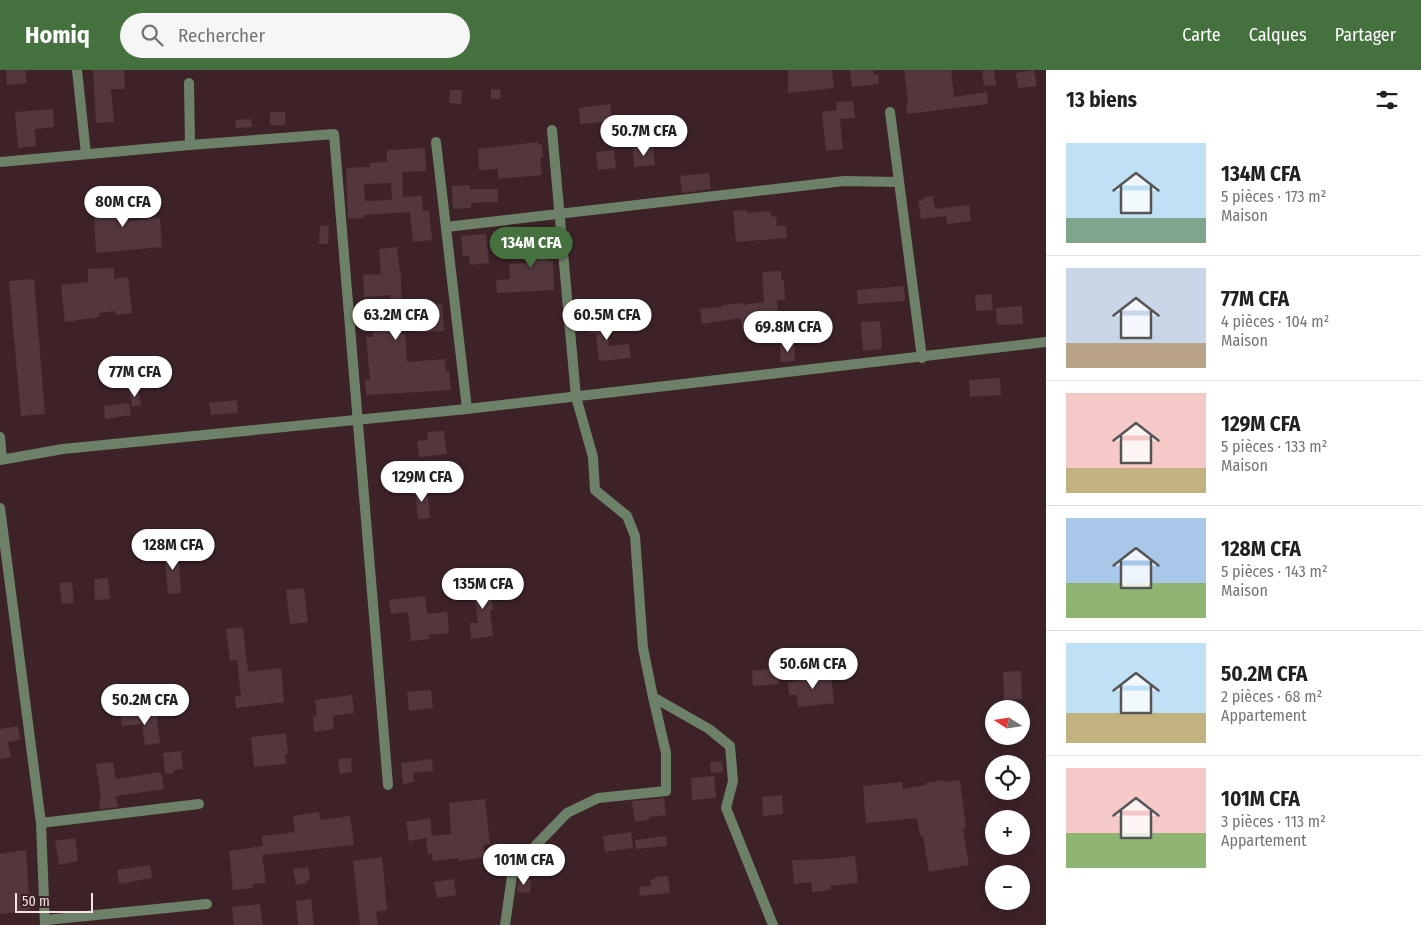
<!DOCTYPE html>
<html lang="fr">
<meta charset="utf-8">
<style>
:root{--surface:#fff;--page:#f6f6f6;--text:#202124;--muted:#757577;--line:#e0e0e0;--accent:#45713e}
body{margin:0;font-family:"Fira Sans Condensed",sans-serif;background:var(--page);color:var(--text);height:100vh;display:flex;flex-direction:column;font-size:19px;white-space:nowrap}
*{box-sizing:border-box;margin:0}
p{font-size:16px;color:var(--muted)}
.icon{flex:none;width:28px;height:28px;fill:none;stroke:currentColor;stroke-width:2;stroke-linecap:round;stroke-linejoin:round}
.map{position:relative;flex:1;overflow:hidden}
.drawer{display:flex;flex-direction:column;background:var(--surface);width:375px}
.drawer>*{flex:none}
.needle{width:32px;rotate:282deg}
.buttons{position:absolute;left:985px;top:630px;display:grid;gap:10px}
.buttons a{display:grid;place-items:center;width:45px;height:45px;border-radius:50%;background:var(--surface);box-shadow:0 2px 12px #0003;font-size:25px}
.scale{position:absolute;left:15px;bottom:12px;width:78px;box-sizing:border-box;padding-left:5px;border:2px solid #f5e3e6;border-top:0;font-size:14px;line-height:18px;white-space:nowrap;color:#f5e3e6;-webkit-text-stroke:4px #3d2328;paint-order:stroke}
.price{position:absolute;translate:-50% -42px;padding:0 11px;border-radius:18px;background:#fff;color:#222;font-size:16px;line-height:32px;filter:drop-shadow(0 1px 2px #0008)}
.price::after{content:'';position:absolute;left:50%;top:30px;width:15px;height:11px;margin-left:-8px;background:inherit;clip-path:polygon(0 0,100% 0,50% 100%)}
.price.selected{background:var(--accent);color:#fff}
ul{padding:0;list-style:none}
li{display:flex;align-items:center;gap:15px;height:125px;padding:0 20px}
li+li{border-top:1px solid var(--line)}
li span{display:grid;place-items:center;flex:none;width:140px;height:100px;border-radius:0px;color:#555}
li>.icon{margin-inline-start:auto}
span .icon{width:60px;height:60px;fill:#fffc;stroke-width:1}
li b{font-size:21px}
h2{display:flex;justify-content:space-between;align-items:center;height:60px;padding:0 20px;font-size:21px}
header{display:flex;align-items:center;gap:30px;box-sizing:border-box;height:70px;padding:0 25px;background:var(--accent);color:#fff}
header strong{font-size:24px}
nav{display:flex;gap:28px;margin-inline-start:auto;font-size:18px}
.search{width:350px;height:45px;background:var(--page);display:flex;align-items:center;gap:12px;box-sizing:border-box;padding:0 18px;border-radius:28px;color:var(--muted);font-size:19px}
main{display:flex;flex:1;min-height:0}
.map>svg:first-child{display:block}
.building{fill:#53373d;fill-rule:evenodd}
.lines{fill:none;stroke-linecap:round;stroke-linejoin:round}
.street{stroke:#6d8168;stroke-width:10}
</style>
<header>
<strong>Homiq</strong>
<div class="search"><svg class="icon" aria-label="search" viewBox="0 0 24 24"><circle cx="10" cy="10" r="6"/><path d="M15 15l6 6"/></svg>Rechercher</div>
<nav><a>Carte</a><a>Calques</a><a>Partager</a></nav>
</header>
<main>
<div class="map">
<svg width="1046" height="855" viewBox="0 0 1046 855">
<rect width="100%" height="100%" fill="#3d2328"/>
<g class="building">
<polygon points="6,0 25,0 27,13 7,15"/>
<polygon points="93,0 124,0 125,19 111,19 114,52 96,53"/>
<polygon points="788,0 832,0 834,18 788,23"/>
<polygon points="850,0 873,0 874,5 878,4 879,14 852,17"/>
<polygon points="904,0 951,0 954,27 987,22 988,34 907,44 906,33 908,33"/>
<polygon points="994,0 996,15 984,16 982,1"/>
<polygon points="1034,0 1037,16 1018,18 1016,3"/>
<polygon points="491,19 501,20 500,29 491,29"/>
<polygon points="450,20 462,20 461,34 449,33"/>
<polygon points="853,31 855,48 840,49 843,79 826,81 822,42 837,40 836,32"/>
<polygon points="610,34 612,51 580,54 579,38"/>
<polygon points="53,39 54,57 35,59 36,76 18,78 15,42"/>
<rect x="270" y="42" width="15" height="13"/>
<polygon points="251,49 252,57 236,58 235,50"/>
<polygon points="538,72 538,75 542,74 543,88 540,88 542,105 498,109 498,99 479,100 478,79"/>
<polygon points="653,76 655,95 634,97 633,78"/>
<path d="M425 78 426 101 402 102 403 127 422 126 423 141H429L432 170 413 172 410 142 364 145 365 148 348 149 346 98 370 97V93L387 92V80ZM391 113 392 130 365 131 364 114Z"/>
<polygon points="614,80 616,98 598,100 596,82"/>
<polygon points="709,103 711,119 682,123 680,106"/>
<polygon points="470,115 470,119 498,119 498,132 471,133 471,138 453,139 452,116"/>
<polygon points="126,126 128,151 160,148 162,177 96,183 93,129"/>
<polygon points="933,126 935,139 969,135 971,151 947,154 946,146 921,149 918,131 924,130 924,127"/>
<polygon points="747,140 747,143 771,141 771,147 776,146 777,156 786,156 787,168 736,172 733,141"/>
<polygon points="320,155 329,156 328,174 319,174"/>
<polygon points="544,160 544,166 546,166 549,191 553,191 554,220 497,223 496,210 510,209 509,194 529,193 526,162"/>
<polygon points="486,164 489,193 470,195 469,186 463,186 461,166"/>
<polygon points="397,177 400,203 401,203 402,264 405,264 407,292 445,289 446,301 449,301 451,320 366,325 365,310 370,310 366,267 373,267 372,246 391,245 390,225 364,227 363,205 381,204 379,179"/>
<polygon points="114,198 114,209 128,207 132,243 116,245 115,241 99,243 100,247 65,252 61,215 88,212 88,199"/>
<polygon points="781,201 781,210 784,210 785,230 777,230 781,262 762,264 761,258 742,260 741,248 702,254 700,239 722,237 722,235 743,233 743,235 764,232 762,202"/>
<polygon points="34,209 45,344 21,346 9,211"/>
<polygon points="904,216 905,231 858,234 857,220"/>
<polygon points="991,224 993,240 976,241 975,225"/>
<polygon points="442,234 444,261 418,262 417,248 421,247 421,235"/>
<polygon points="1022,236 1023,254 997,255 996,238"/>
<polygon points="606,246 609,276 629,274 631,288 599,291 596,263 589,264 587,248"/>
<polygon points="880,251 882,279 863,281 861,252"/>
<polygon points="794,274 795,291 781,292 780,275"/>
<polygon points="1000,308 1001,325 970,327 969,310"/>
<polygon points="138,318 141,335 132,337 129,320"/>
<polygon points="237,330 238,343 211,345 209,333"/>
<polygon points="129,333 131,345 105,349 104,336"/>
<polygon points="444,361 447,384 419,387 417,371 428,370 427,362"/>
<polygon points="427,417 430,448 418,449 415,418"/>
<polygon points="164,479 178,479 181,523 168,524"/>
<polygon points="108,508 110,529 95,530 94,509"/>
<polygon points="490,510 493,540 490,540 493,566 471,569 470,553 478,553 473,512"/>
<polygon points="72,512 74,533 62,534 59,513"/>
<polygon points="304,518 308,552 290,554 286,520"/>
<polygon points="425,526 427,544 447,542 449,563 429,565 430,569 411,571 408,542 391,544 389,530"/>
<polygon points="243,557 248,602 281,598 284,632 236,638 235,626 241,626 237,590 230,591 226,559"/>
<polygon points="777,598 779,614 753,616 752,601"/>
<polygon points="1021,601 1022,629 1004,630 1003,602"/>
<polygon points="831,603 834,633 798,637 797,625 789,625 788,612 796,611 796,608 813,607 813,604"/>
<polygon points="431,620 433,638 409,641 407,622"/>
<polygon points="352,625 354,643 333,646 334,659 314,662 313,647 317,646 315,630"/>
<polygon points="157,642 158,652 157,652 160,673 145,675 142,654 122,656 121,646"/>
<polygon points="18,656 20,670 8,672 11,687 0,689 0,659"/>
<polygon points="286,663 288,684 285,684 286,694 254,697 251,667"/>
<polygon points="181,681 183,699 173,700 174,703 165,704 163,683"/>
<polygon points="351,688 352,702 340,704 338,689"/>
<polygon points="432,689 433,701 413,703 414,712 403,714 401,693"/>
<polygon points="722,691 723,702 711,703 710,692"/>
<polygon points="113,692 116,709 161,702 164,719 116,726 118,737 100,739 99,730 101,729 96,694"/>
<polygon points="714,706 716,728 692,730 691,708"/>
<polygon points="943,710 944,712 960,710 966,758 963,759 969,795 929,802 923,766 920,766 917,748 866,753 863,716 902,712 903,719 926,715 926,713"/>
<polygon points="782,725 783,744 763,746 762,727"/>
<polygon points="664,728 666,745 649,747 649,750 635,752 632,731"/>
<polygon points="485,729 490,774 483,775 485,787 459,791 459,788 433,791 432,783 428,784 426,768 409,771 406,752 430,748 432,766 451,764 449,733"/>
<polygon points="319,742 320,750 350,746 354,775 262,785 266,813 252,814 253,818 233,820 229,781 263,776 262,766 295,762 293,746"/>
<polygon points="631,762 633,778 605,782 603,766"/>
<polygon points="666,766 667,776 636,779 635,770"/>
<polygon points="75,768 78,791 59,795 55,771"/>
<polygon points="26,780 30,840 0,844 0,784"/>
<polygon points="855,786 858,813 830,816 831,820 812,822 811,812 794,814 792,790 828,789"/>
<polygon points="382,787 387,840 376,842 378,855 360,855 353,791"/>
<polygon points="150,795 152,808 119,814 117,800"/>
<polygon points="308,797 310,810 306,811 307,813 296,815 293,799"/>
<polygon points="668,806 670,823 640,826 639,817 651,816 650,810 655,809 655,807"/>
<polygon points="454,809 456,825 437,828 434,812"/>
<polygon points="518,809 531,810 530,823 517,822"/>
<polygon points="311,829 314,855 298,855 296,831"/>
<polygon points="260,834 263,855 234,855 232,837"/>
</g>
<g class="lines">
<g class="street">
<polyline points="77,0 86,84"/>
<polyline points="890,42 922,288"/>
<polyline points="552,60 576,327 593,387 595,420 627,446 635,466 643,578 653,627 709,659 730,676 733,711 726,738 773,855"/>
<polyline points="436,72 467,339"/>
<polyline points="190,75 334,64 388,715"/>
<polyline points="0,92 190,75 189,13"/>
<polyline points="446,157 844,111 898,112"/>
<polyline points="0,367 2,389"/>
<polyline points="0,390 63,379 467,339 1046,272"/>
<polyline points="0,438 41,753 45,855"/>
<polyline points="41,753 199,734"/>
<polyline points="46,850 207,834"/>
<polyline points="505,855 513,799 567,743 598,728 666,721 666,683 653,627"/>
</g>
</g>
</svg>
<div class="buttons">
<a><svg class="needle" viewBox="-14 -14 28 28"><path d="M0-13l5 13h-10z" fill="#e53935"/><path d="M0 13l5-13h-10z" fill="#757577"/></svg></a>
<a><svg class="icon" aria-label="locate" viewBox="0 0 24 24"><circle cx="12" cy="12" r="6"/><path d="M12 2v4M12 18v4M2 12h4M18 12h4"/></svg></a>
<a>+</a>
<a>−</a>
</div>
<div class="scale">50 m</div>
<b class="price" style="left:644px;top:87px">50.7M CFA</b>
<b class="price" style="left:123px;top:158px">80M CFA</b>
<b class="price selected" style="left:531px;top:199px">134M CFA</b>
<b class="price" style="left:396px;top:271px">63.2M CFA</b>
<b class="price" style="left:607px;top:271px">60.5M CFA</b>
<b class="price" style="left:788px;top:283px">69.8M CFA</b>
<b class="price" style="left:135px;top:328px">77M CFA</b>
<b class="price" style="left:422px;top:433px">129M CFA</b>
<b class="price" style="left:173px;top:501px">128M CFA</b>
<b class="price" style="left:483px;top:540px">135M CFA</b>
<b class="price" style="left:813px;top:620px">50.6M CFA</b>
<b class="price" style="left:145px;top:656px">50.2M CFA</b>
<b class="price" style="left:524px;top:816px">101M CFA</b>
</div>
<section class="drawer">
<h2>13 biens<svg class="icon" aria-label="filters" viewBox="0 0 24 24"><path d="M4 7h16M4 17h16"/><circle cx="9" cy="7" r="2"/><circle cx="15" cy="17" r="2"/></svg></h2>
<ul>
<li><span style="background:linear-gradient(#bfe0f5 75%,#7fa58c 0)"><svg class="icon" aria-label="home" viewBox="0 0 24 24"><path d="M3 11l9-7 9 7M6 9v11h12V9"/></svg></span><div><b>134M CFA</b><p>5 pièces · 173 m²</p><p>Maison</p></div></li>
<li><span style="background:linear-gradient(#c9d6e8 75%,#b9a48a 0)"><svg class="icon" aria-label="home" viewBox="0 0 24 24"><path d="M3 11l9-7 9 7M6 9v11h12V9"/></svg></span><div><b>77M CFA</b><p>4 pièces · 104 m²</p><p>Maison</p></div></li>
<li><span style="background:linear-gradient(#f6c9c9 75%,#c2b280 0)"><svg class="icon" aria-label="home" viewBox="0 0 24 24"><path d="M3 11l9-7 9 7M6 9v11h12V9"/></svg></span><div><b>129M CFA</b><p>5 pièces · 133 m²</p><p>Maison</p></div></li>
<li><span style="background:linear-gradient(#a9c7e8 65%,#8fb573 0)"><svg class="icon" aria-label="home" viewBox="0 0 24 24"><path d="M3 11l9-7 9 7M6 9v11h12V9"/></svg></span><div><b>128M CFA</b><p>5 pièces · 143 m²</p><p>Maison</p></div></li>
<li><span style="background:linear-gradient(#bfe0f5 70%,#c2b280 0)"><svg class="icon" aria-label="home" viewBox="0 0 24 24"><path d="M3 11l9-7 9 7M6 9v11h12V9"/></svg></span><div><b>50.2M CFA</b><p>2 pièces · 68 m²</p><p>Appartement</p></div></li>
<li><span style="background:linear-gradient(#f6c9c9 65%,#8fb573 0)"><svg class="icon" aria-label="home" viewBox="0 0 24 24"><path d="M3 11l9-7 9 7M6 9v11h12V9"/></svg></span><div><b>101M CFA</b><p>3 pièces · 113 m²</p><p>Appartement</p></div></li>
</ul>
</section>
</main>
